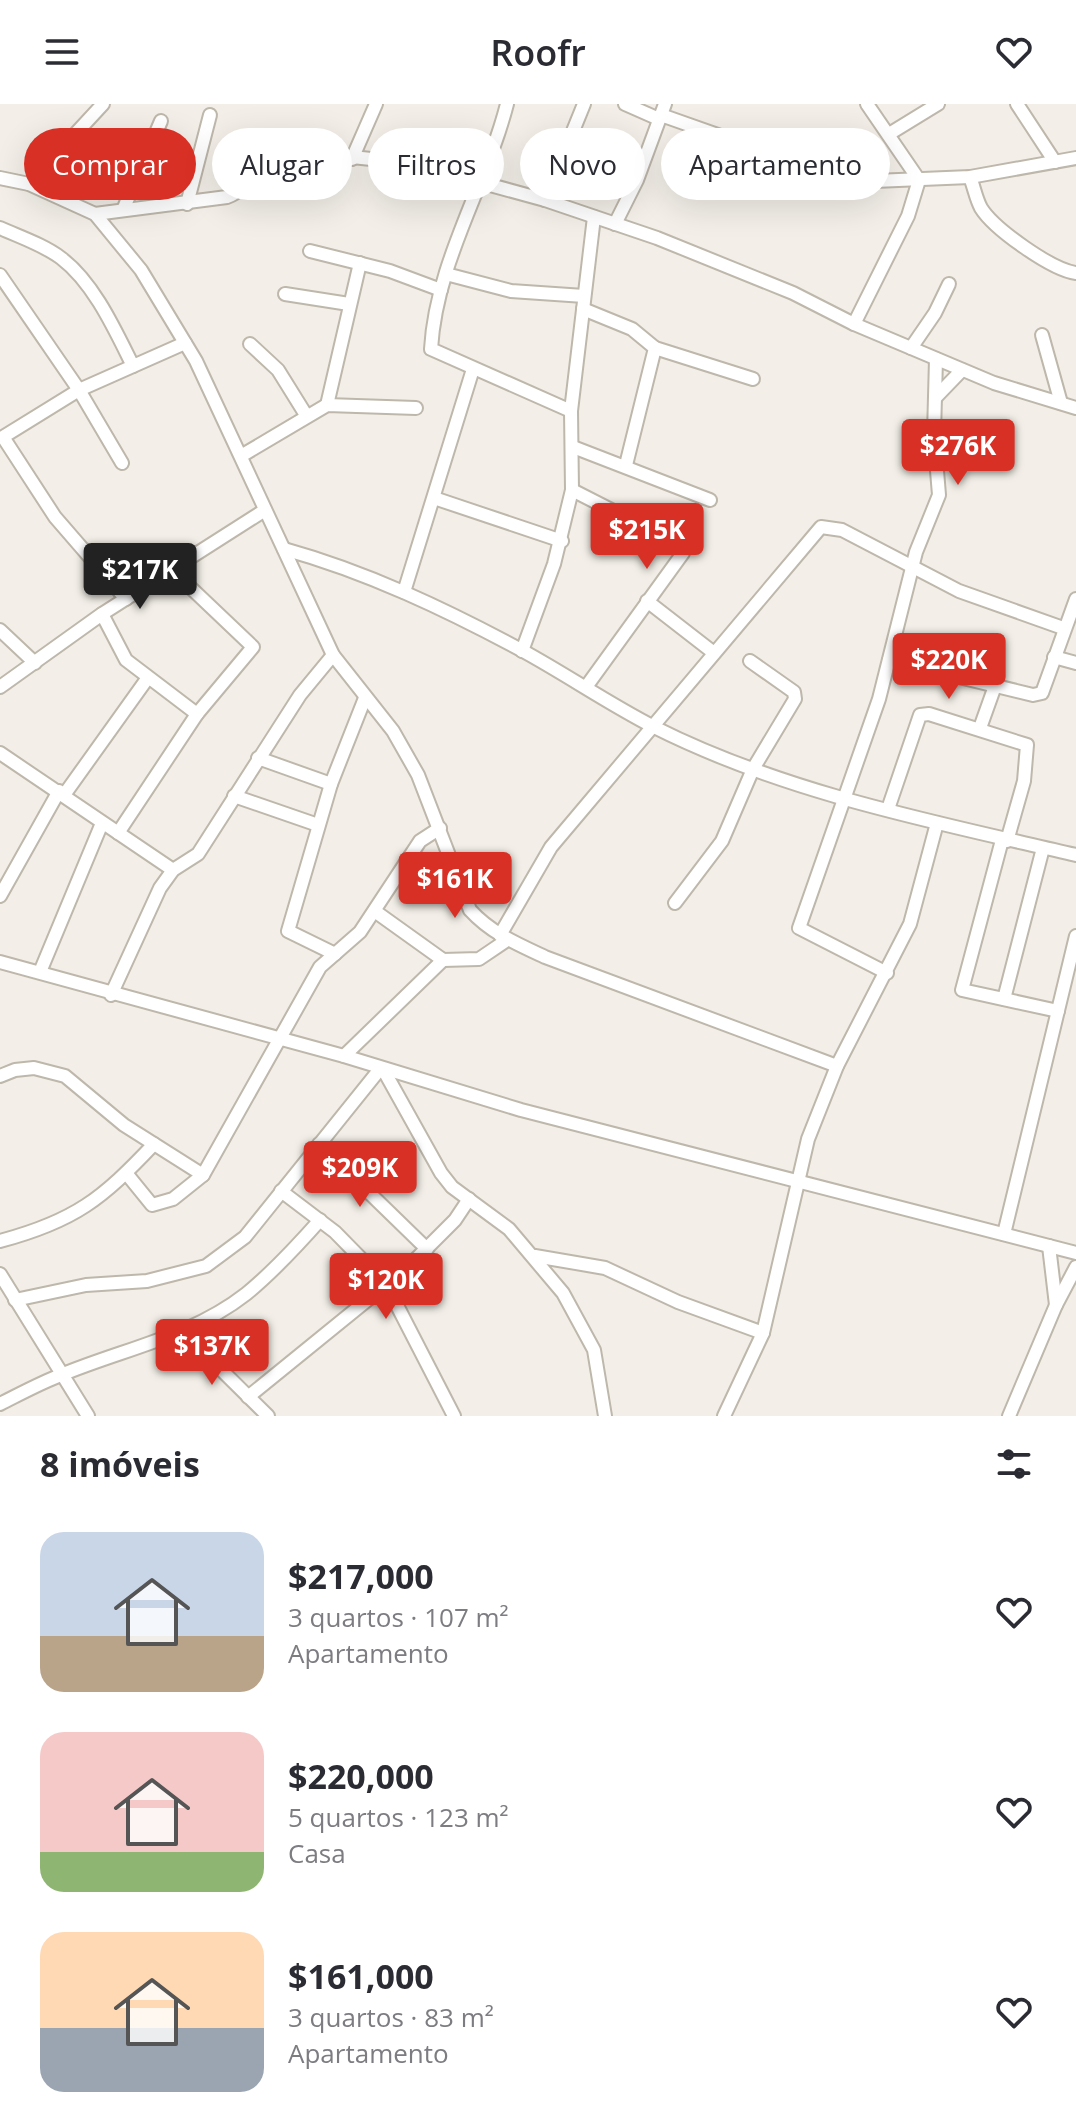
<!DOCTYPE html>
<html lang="pt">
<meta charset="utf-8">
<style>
:root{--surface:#fff;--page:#f2f2f3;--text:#2b2b33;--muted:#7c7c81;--accent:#d93025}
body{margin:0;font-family:"Open Sans",sans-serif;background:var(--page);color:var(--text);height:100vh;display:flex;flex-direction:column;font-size:30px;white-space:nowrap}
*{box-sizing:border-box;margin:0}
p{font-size:26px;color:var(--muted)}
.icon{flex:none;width:44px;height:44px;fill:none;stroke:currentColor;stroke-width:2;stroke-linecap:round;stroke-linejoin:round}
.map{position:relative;height:1312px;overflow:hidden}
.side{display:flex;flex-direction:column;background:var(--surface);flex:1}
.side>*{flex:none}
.guide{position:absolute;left:24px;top:24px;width:1028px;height:72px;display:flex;gap:16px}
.price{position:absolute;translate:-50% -68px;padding:0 18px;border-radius:8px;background:var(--accent);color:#fff;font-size:26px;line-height:52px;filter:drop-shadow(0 2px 4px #0008)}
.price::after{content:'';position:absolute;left:50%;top:48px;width:24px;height:18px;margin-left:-12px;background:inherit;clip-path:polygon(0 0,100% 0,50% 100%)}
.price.selected{background:#222;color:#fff}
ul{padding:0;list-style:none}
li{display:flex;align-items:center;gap:24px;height:200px;padding:0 40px}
li span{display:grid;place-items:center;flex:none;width:224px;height:160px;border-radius:24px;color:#555}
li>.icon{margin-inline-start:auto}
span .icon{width:96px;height:96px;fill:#fffc;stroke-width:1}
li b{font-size:34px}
h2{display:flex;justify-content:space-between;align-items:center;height:96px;padding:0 40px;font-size:34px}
.tag{padding:0 28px;border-radius:36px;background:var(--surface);box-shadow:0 8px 32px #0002;font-size:28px;line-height:72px}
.tag.selected{background:var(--accent);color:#fff}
header{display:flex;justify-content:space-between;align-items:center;height:104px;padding:0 40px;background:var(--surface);font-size:36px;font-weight:600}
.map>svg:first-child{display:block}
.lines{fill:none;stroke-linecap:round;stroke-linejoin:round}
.minor-casing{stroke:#beb7ab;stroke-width:16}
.minor{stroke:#fff;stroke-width:12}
</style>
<header><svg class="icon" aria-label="menu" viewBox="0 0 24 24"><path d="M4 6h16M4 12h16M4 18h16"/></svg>Roofr<svg class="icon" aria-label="heart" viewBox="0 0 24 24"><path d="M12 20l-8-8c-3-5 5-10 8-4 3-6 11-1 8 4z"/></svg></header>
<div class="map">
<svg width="1076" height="1312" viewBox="0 0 1076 1312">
<rect width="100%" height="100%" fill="#f3efe8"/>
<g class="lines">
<g class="minor-casing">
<g id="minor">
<path d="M507 0C486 82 436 158 431 245L571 307"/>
<polyline points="625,0 659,15"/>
<polyline points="1017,0 1055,58"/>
<polyline points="661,11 851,78 970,73 1076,54"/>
<polyline points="889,30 938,0"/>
<polyline points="352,55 376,0"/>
<path d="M970 73C974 83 976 95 981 104 994 125 1052 166 1076 169"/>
<path d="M0 74 29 80 95 110 141 166 196 257 333 551 393 627 418 671 470 806C491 829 517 840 545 853L837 962"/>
<polyline points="29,80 103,0"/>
<polyline points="545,96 584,0"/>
<polyline points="187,100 210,11"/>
<polyline points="123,106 161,17"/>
<path d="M95 110 227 93C253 84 258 51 284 46L410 59 545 96 657 134 793 189 854 220 994 279 1076 304"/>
<polyline points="615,120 637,76 665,0"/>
<path d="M0 124C20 133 44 141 61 154 94 179 115 226 133 262"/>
<polyline points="310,147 390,167 441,186"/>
<polyline points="446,170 511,187 584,192"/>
<polyline points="0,171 79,286 122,359"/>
<polyline points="285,190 349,200"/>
<polyline points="583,205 632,225 655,244 626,361"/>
<polyline points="854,220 908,112 919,76 867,0"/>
<polyline points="1042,231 1061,299"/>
<polyline points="250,240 278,266 306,311"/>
<polyline points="655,244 753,275"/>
<polyline points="911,244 935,209 949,180"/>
<polyline points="935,294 962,266"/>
<polyline points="327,301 360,159"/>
<polyline points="573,343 710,396"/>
<polyline points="241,352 327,301 416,304"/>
<polyline points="572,386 684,443 683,449 586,583"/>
<polyline points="434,394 562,437"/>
<path d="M284 445C367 468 447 506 523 547 567 571 609 600 654 623 785 689 934 718 1076 751"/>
<polyline points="404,488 473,265"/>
<polyline points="126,495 55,413 3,333 79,286 185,239"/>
<polyline points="647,497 714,549"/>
<polyline points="102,510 126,556 197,610"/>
<polyline points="0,526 35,559"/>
<polyline points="522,547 554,460 572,386 571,307 594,113"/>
<polyline points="1054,553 1076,559"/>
<polyline points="889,556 1033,591 1042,589 1076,495"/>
<polyline points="0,583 102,510 265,406"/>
<polyline points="980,624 995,582"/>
<polyline points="0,649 173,766"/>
<polyline points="258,654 331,680"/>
<polyline points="64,691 147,575"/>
<polyline points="234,692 318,721"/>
<polyline points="888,705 920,611 929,610 1027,641 1024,677 1007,737"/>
<polyline points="118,729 197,610 253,543 171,465"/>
<polyline points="1002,736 962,886 1058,907"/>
<polyline points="0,792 59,687"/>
<polyline points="675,799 722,737 753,665 795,595 794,588 750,557"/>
<polyline points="376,808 443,856 479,855 507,836"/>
<polyline points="500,831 551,743 821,423 842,426 959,487 1063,524"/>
<polyline points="335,850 288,827 331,680 365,594"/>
<polyline points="0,858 344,952 521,1006 1076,1149"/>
<polyline points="40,868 102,719"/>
<polyline points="887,869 799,824 879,595 916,448 939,391 934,330 936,255"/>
<polyline points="111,891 160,784 173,766 198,750 300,591 333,551"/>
<polyline points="1004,895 1043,744"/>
<polyline points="344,952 443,856"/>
<polyline points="383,965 441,1069 452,1083 509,1125 563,1189 594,1246 605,1312"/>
<polyline points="0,972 15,966 34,964 65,972 124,1021 203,1071"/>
<polyline points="319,1040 427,1145"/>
<polyline points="126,1069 152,1101 173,1095 203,1071 320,863 360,828 420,737 440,724"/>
<polyline points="281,1087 335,1128 386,1180 454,1312"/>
<polyline points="1004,1130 1076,832"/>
<path d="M0 1137C75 1117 102 1095 154 1040"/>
<polyline points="1049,1142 1056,1201"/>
<polyline points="535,1152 605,1164 678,1198 763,1229"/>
<polyline points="0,1170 88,1312"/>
<polyline points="15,1196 86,1181 147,1177 206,1162 245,1133 380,965"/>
<polyline points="182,1227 268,1312"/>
<polyline points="248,1293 408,1163 455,1116 469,1095"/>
<path d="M0 1300C20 1290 40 1279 61 1271 123 1245 191 1233 246 1190 273 1168 297 1142 320 1116"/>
<polyline points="724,1312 763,1229 808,1035 837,962 910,820 937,719"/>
<polyline points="1009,1312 1056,1201 1076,1163"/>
</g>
</g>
<use href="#minor" class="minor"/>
</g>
</svg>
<b class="price" style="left:958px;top:383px">$276K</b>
<b class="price" style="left:647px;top:467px">$215K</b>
<b class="price selected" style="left:140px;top:507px">$217K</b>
<b class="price" style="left:949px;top:597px">$220K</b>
<b class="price" style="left:455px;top:816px">$161K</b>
<b class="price" style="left:360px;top:1105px">$209K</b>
<b class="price" style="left:386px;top:1217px">$120K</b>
<b class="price" style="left:212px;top:1283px">$137K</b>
<div class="guide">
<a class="tag selected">Comprar</a>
<a class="tag">Alugar</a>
<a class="tag">Filtros</a>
<a class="tag">Novo</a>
<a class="tag">Apartamento</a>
</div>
</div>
<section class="side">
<h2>8 imóveis<svg class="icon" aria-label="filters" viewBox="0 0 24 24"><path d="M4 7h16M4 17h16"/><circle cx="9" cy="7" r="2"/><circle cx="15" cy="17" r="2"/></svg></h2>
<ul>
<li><span style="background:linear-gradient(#c9d6e8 65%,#b9a48a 0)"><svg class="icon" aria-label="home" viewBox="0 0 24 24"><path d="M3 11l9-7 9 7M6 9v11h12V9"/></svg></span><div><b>$217,000</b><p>3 quartos · 107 m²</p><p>Apartamento</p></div><svg class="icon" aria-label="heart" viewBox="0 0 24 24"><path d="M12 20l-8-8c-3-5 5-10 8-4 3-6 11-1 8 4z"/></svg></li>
<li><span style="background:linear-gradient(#f6c9c9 75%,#8fb573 0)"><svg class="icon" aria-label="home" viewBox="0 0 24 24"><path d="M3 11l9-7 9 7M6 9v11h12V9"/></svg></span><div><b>$220,000</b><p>5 quartos · 123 m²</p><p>Casa</p></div><svg class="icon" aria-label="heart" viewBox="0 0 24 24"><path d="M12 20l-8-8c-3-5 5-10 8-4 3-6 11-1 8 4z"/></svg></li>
<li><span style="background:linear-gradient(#ffd9b3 60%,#9aa5b1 0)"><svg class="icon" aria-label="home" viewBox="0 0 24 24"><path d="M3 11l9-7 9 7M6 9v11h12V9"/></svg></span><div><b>$161,000</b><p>3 quartos · 83 m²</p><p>Apartamento</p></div><svg class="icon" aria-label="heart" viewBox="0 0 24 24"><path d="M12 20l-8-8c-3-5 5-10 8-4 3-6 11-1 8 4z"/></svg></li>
</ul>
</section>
